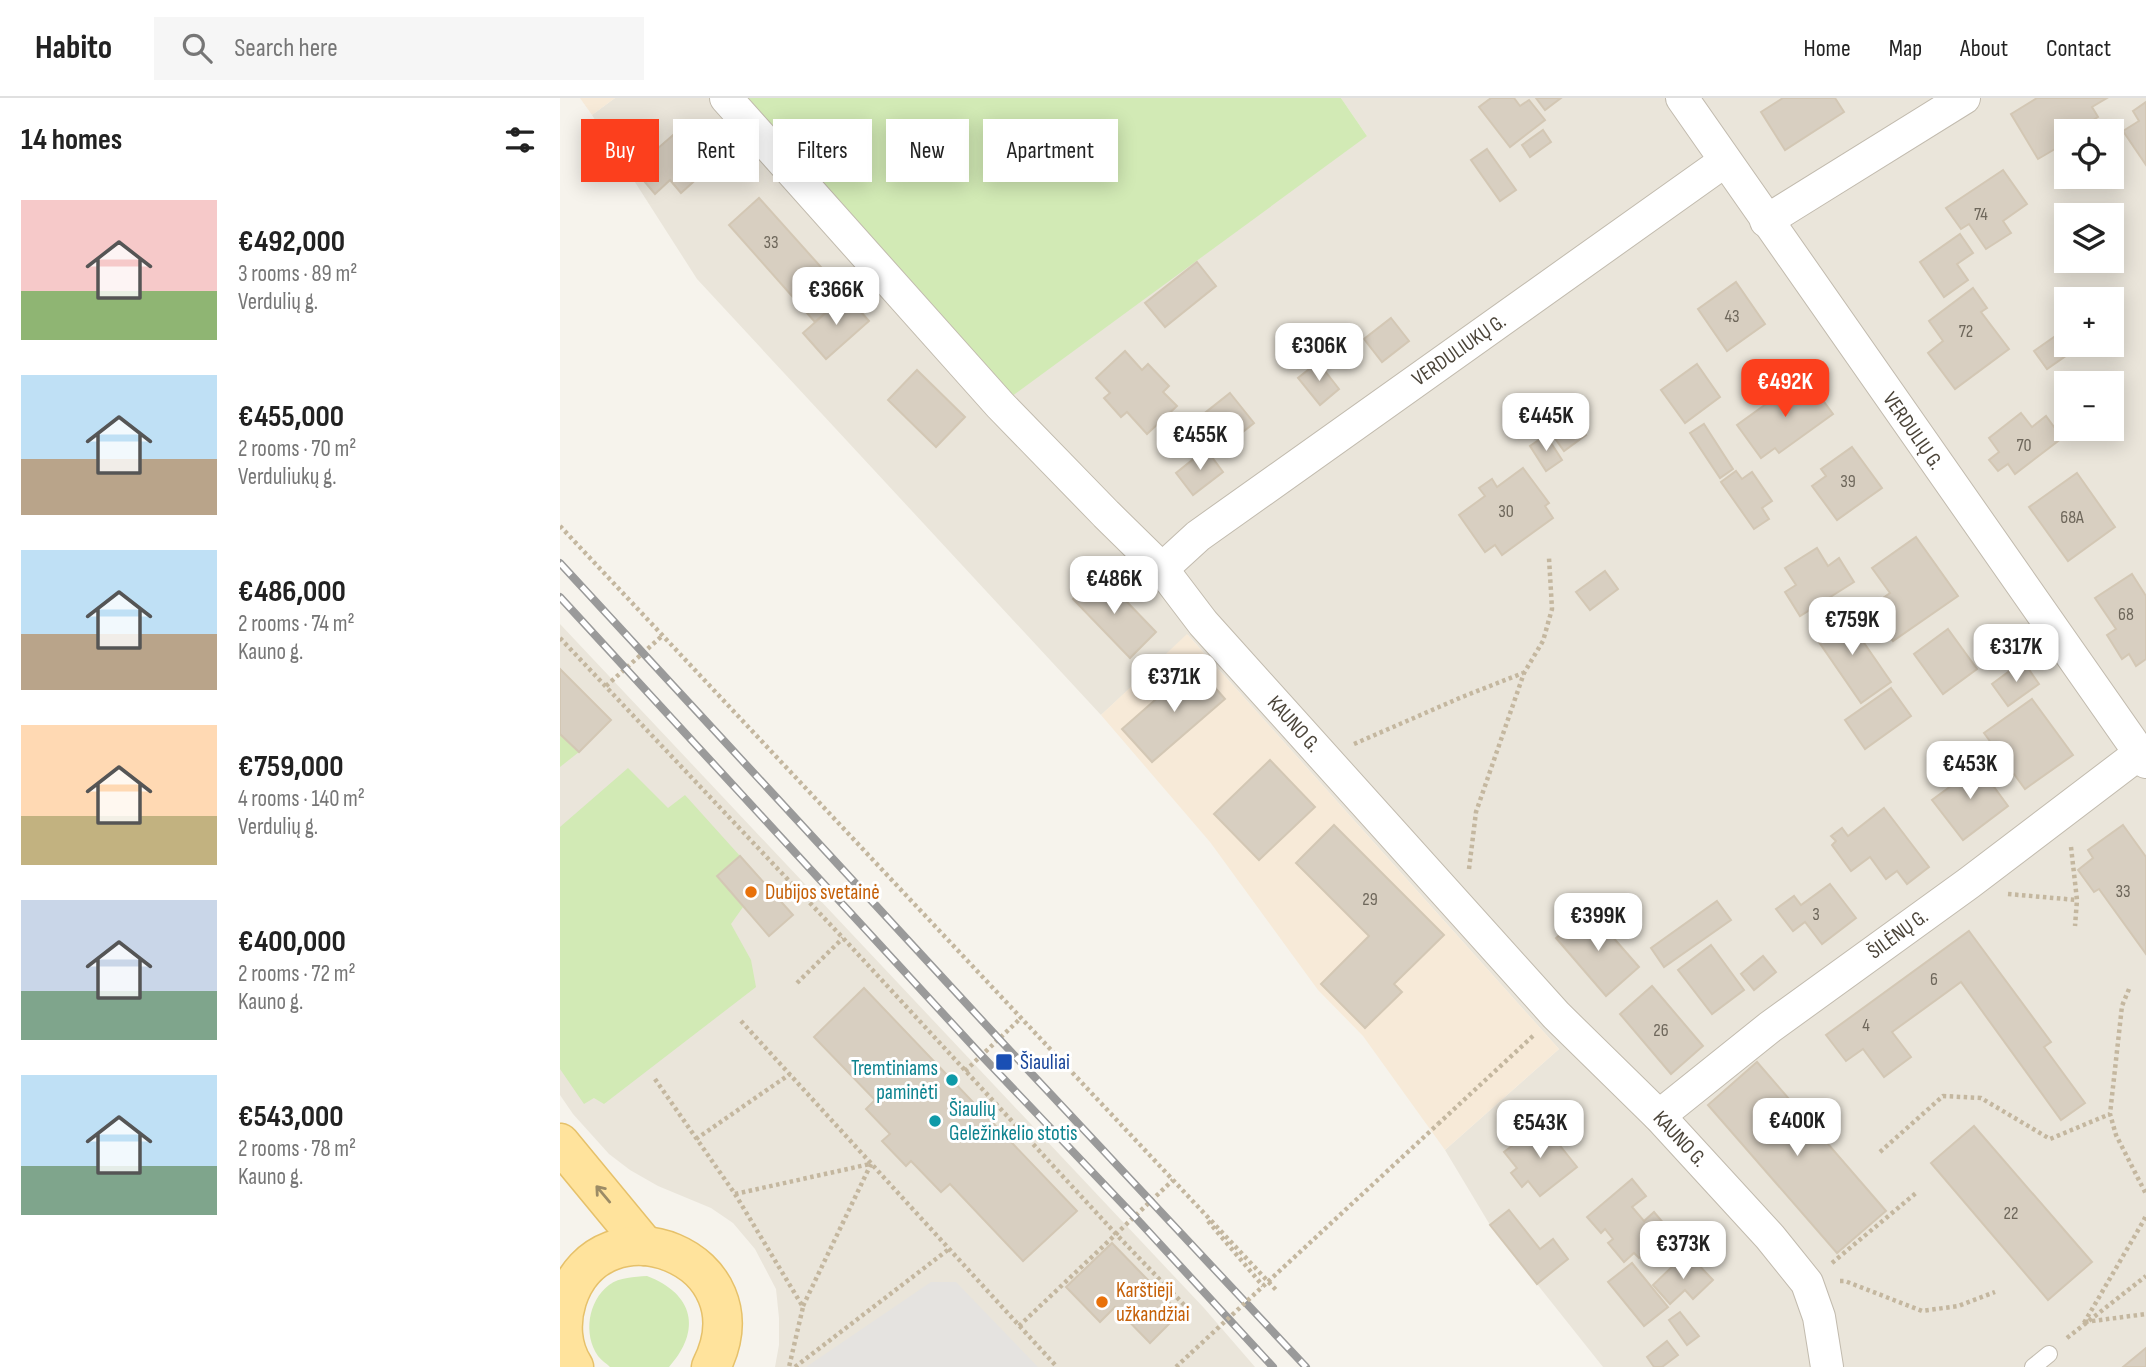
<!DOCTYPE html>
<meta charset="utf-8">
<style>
:root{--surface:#fff;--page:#f6f6f6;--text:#222;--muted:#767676;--line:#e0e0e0;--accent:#fc3f1d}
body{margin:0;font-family:"Sofia Sans Condensed",sans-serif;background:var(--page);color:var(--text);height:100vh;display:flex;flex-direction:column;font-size:26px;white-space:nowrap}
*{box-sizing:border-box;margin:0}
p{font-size:23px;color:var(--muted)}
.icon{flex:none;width:38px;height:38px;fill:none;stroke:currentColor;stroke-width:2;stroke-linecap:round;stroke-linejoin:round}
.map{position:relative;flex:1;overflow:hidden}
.panel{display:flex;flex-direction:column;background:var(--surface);width:560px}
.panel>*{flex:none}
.top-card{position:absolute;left:21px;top:21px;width:665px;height:63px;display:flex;gap:14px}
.fabs{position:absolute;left:1494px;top:21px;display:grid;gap:14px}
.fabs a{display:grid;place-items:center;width:70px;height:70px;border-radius:0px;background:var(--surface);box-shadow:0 4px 18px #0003;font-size:35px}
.price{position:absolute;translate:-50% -60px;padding:0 16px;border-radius:14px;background:#fff;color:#222;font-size:23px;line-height:46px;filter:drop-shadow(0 2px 4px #0008)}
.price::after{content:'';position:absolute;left:50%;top:42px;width:21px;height:16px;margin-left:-10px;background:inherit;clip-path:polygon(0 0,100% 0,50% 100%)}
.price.on{background:var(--accent);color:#fff}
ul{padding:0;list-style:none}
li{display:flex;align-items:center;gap:21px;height:175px;padding:0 21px}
li span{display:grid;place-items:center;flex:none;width:196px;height:140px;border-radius:0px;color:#555}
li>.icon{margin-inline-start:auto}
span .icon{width:84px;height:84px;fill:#fffc;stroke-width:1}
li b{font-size:30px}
h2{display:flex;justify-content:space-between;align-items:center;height:84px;padding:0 21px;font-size:30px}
.pill{padding:0 24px;border-radius:0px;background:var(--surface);box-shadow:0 4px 18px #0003;font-size:24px;line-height:63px}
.pill.on{background:var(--accent);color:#fff}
header{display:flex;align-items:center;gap:42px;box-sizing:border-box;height:98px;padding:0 35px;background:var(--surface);border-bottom:2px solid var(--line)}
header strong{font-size:33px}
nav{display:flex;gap:38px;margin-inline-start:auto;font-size:24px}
.search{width:490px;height:63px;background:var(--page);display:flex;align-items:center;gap:18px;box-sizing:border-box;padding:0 24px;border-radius:0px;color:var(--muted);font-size:26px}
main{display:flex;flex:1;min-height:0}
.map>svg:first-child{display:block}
.residential{fill:#eae5da;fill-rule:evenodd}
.commercial{fill:#f7ead8}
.green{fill:#d2eab5}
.parking{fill:#e5e3e0}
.building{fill:#d8cfc1;stroke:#d3c7b4;stroke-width:2}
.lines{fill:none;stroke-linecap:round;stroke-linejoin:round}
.service-casing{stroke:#c2bbae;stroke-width:18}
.minor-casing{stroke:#c2bbae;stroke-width:34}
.primary-casing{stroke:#e6c16a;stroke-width:41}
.path{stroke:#c4b79f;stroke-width:4.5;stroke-dasharray:3.5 3.5;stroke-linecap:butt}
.service{stroke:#fff;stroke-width:16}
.minor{stroke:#fff;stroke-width:32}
.primary{stroke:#ffe39c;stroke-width:38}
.rail-casing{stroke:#9a9a9a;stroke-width:8}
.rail{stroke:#fff;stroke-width:5;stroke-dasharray:16;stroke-linecap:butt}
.path-bridge{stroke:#c4b79f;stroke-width:4.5;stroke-dasharray:3.5 3.5;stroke-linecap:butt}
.oneway{stroke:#9c8c66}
.food-dot{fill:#e8710a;stroke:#fff;stroke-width:2.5}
.transit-dot{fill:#1a4fb4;stroke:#fff;stroke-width:2.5}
.culture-dot{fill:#0f9aa8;stroke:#fff;stroke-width:2.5}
.labels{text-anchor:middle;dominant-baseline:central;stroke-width:6;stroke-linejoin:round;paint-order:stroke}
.number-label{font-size:18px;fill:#6e675b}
.street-label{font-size:21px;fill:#4b4439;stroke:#fff}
.food-label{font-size:21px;fill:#c56008;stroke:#fff;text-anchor:start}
.transit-label{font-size:21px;fill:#164399;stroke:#fff;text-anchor:start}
.culture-label{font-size:21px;fill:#0d838f;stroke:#fff;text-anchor:end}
</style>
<header>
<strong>Habito</strong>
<div class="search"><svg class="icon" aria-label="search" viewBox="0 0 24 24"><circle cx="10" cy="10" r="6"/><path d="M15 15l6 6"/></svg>Search here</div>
<nav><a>Home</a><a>Map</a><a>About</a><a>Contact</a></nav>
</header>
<main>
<section class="panel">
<h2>14 homes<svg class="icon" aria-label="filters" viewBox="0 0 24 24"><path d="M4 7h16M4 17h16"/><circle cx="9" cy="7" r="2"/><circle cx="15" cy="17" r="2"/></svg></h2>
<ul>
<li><span style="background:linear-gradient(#f6c9c9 65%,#8fb573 0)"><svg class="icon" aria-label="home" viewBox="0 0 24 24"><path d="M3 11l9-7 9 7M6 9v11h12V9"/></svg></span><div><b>€492,000</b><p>3 rooms · 89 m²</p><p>Verdulių g.</p></div></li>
<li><span style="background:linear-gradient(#bfe0f5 60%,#b9a48a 0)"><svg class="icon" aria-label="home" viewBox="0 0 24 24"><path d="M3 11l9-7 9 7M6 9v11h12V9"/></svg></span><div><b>€455,000</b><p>2 rooms · 70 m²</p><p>Verduliukų g.</p></div></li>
<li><span style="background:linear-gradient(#bfe0f5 60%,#b9a48a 0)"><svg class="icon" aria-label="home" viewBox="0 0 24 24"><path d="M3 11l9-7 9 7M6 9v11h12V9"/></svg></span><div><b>€486,000</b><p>2 rooms · 74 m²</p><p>Kauno g.</p></div></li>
<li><span style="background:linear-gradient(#ffd9b3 65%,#c2b280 0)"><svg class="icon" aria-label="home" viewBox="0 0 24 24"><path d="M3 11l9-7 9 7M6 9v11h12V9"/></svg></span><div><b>€759,000</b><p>4 rooms · 140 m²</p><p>Verdulių g.</p></div></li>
<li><span style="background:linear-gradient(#c9d6e8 65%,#7fa58c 0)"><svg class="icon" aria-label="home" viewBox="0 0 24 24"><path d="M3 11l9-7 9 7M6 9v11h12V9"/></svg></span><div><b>€400,000</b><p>2 rooms · 72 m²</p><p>Kauno g.</p></div></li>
<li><span style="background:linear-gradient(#bfe0f5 65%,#7fa58c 0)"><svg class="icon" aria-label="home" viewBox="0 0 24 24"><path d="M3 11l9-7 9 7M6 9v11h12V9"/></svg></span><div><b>€543,000</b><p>2 rooms · 78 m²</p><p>Kauno g.</p></div></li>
</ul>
</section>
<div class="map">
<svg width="1586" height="1269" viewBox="0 0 1586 1269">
<rect width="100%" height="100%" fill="#f6f3ec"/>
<g class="residential">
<path d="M55 0H166L807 38 781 0H1586V1269H1043L930 1127 885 1052 999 951 628 537 541 617 137 181 32 17ZM1507 33H1552V79H1507ZM1507 117H1552V163H1507ZM1507 201H1552V247H1507ZM1507 285H1552V331H1507Z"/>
<polygon points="0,526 644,1210 695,1269 215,1269 219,1247 219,1220 216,1191 195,1151 173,1125 151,1110 98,1088 70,1072 49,1056 13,1016 0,997"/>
</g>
<g class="commercial">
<polygon points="20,0 55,0 32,17"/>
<polygon points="627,536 999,951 885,1052 803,938 758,892 650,744 541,617"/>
</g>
<g class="green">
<polygon points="166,0 781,0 807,38 440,307"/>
<polygon points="0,636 19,654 0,669"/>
<polygon points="68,670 108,710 125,697 180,758 157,778 183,809 171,826 191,862 196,889 44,1006 34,1000 24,1006 0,971 0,729"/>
<path d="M87 1178C134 1196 142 1232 109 1269H50C47 1266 41 1262 38 1258 23 1236 28 1203 49 1187 60 1179 74 1179 87 1178Z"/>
</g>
<polygon class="parking" points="371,1184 396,1184 478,1269 246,1269"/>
<g class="building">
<polygon points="931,0 954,0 960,8 969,2 985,22 950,49 919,9"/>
<polygon points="976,0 1001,0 985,12"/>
<polygon points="1223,0 1275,0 1284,14 1225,52 1201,14"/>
<polygon points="1477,0 1547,0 1532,9 1538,19 1515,33 1507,33 1507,59 1502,62 1495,51 1478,61 1451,16"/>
<polygon points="1586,4 1586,67 1563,33 1579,23 1573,13"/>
<polygon points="119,32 151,68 121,95 110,82 95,96 74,71"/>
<polygon points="983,32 991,44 970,59 962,47"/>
<polygon points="927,51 956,92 940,103 911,62"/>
<polygon points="1443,72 1467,106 1443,123 1451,135 1426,151 1409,126 1401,131 1386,110"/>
<polygon points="199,100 286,197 255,224 169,127"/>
<polygon points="1400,136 1413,155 1397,166 1408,182 1384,199 1360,164"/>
<polygon points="637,164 656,188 605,229 585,205"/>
<polygon points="1176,184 1205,226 1167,253 1138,211"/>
<polygon points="1413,190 1427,210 1421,214 1449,251 1395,291 1368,255 1383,243 1369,223"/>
<polygon points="286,197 309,223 266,261 243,235"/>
<polygon points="831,220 849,243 822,264 804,241"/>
<polygon points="1504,232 1507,235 1507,247 1514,247 1517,250 1487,271 1474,253"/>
<polygon points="565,253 582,272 588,266 609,288 603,294 617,308 587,336 567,314 561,319 544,300 550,295 536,280"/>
<polygon points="758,264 779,291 760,307 738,280"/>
<polygon points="1137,266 1160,299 1125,325 1101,292"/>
<polygon points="357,272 405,319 376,349 328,302"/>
<polygon points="1245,278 1273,316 1219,355 1215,350 1201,360 1177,327"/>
<polygon points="670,295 694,325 665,348 641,318"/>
<polygon points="1461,315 1472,329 1486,318 1502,340 1455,376 1448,366 1438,373 1429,362 1439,354 1429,340"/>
<polygon points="1017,323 1026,337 1004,353 994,339"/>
<polygon points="1144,326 1173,371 1160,380 1130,335"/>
<polygon points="986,337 1002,362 986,373 970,348"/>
<polygon points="1292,349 1322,390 1277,422 1252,388 1266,378 1261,371"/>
<polygon points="646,351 663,374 633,397 616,375"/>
<polygon points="963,370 989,405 985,408 993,420 942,457 935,447 925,454 899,417 925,398 919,390 932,381 937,389"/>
<polygon points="1176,373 1182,381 1192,374 1212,403 1202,410 1209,421 1194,431 1161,384"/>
<polygon points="1517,375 1555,429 1508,463 1469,409"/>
<polygon points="1356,439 1398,498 1333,543 1309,510 1330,495 1312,470"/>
<polygon points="1257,450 1268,468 1279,460 1294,484 1240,518 1225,494 1236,487 1225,470"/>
<polygon points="1045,473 1058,491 1030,512 1016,494"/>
<polygon points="539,475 596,534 570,560 513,501"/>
<polygon points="1572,476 1586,498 1586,561 1576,568 1569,556 1562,561 1547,537 1556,531 1535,500"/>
<polygon points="1282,513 1331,584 1301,605 1252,534"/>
<polygon points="1388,531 1417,571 1383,596 1354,556"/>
<polygon points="1463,563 1479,586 1448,608 1432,586"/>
<polygon points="635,567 665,601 592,664 562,631"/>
<polygon points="0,571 51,622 19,654 0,636"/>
<polygon points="1331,590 1351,618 1305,651 1285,622"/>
<polygon points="1472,601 1513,657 1465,691 1424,635"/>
<polygon points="710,662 755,709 699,762 654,716"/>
<polygon points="1415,663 1448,708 1403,742 1372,702 1399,682 1396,678"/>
<polygon points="1324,710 1369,769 1347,786 1337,773 1326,781 1310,759 1291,773 1272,747 1276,743 1271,738 1282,730 1288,738"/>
<polygon points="774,727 884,837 834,886 842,894 805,930 761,886 809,838 736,765"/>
<polygon points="1563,727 1586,759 1586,856 1539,791 1534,794 1518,772 1533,760 1528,752"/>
<polygon points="180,758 233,817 209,838 157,778"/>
<polygon points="1270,786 1296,820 1262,846 1245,824 1233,833 1216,811 1234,798 1241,807"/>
<polygon points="1157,803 1171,822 1104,869 1091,850"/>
<polygon points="1029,812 1079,869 1046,898 996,840"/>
<polygon points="1409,833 1491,944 1484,949 1525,1005 1501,1022 1401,884 1332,934 1351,959 1324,979 1303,951 1286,963 1266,937"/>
<polygon points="1151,847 1184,892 1152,916 1118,872"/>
<polygon points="1203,858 1216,874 1194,892 1181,876"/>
<polygon points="1092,888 1143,948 1111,976 1060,916"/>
<polygon points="304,890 517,1113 463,1163 390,1086 381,1094 351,1063 346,1068 322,1043 330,1036 306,1011 315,1002 254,939"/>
<polygon points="1197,964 1326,1113 1277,1155 1148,1007"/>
<polygon points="982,1025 1017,1069 980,1098 968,1083 962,1089 951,1075 957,1070 944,1054"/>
<polygon points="1414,1028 1532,1164 1488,1202 1371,1065"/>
<polygon points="1072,1081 1086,1098 1072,1109 1084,1123 1094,1114 1106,1128 1095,1137 1099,1143 1079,1160 1074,1155 1064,1164 1048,1145 1053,1141 1045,1131 1041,1135 1027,1119"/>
<polygon points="949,1112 980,1151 993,1141 1008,1161 977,1186 930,1127"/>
<polygon points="552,1145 620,1215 590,1245 555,1209 540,1224 506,1189"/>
<polygon points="1132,1160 1153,1182 1133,1201 1125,1192 1110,1206 1093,1187 1117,1164 1121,1169"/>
<polygon points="1072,1165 1108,1209 1084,1228 1048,1184"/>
<polygon points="1120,1214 1139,1238 1127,1247 1109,1222"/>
<polygon points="1107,1243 1118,1257 1102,1269 1094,1269 1087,1259"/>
<polygon points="1586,1250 1586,1269 1563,1269"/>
</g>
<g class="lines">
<g class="service-casing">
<polyline id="service" points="1473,1269 1489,1256"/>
</g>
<g class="minor-casing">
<g id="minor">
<polyline points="166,0 440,307 546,416 602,471 643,525 996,917 1099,1018 1210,1139 1247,1185 1259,1219 1267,1269"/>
<polyline points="1122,0 1586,664"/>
<polyline points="1206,123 1404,0"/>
<polyline points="602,471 638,438 1165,63"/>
<polyline points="1099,1018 1210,929 1409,785 1580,655"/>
</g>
</g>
<g class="primary-casing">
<g id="primary">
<polyline points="0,1045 85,1148"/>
<path d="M14 1269C1 1249 0 1224 7 1202 41 1097 207 1159 151 1269"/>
</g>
</g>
<g class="path">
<polyline points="0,428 717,1193"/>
<polyline points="0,540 283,840 556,1136 629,1212"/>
<polyline points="46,588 102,538"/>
<polyline points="794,646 902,599 963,575"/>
<polyline points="1511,749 1517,802 1515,828"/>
<polyline points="909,771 916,714 964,575 983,543 992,511 989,460"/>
<polyline points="1448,796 1517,802"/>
<polyline points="237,885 283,840"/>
<polyline points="1569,891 1562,908 1550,1016 1556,1037 1586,1096"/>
<polyline points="181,923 497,1269"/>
<polyline points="405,973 461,920"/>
<polyline points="95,981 175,1096 243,1209 229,1269"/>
<polyline points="878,1026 974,937"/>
<polyline points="136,1041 230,976"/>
<polyline points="1320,1054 1383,998 1421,1000 1490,1041 1550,1016"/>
<polyline points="175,1096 310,1066"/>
<polyline points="648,1123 703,1188"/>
<polyline points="1272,1165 1356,1095"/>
<polyline points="1280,1183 1285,1183 1362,1213 1398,1208 1435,1194"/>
<polyline points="243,1208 311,1066"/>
<polyline points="1525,1224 1586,1216"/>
<polyline points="1524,1225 1584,1122 1586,1117"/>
<polyline points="459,1228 613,1082"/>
<polyline points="1507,1240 1586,1178"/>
<polyline points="235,1269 389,1151"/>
<polyline points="616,1269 631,1255"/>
</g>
<use href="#service" class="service"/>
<use href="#minor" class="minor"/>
<use href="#primary" class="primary"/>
<g class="rail-casing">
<g id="rail">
<polyline points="0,465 440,942 746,1269"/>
<polyline points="0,499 422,958 575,1119 713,1269"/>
</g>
</g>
<use href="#rail" class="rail"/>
<polyline class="path-bridge" points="631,1255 878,1026"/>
</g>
<defs><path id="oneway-shaft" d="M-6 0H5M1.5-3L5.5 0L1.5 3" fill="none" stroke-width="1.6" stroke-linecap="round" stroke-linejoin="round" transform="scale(1.75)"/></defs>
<use class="oneway" href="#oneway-shaft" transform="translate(43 1096) rotate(-130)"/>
<g class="food-dot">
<circle cx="191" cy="794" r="7"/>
<circle cx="542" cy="1204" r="7"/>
</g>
<rect class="transit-dot" x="435" y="955" width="18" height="18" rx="3.5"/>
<g class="culture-dot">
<circle cx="392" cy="982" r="7"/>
<circle cx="375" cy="1023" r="7"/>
</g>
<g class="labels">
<g class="number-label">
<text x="1421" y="116">74</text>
<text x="211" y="144">33</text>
<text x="1172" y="218">43</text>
<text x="1406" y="233">72</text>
<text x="1464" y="347">70</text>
<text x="1288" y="383">39</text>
<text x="946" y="413">30</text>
<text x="1512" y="419">68A</text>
<text x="1566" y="516">68</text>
<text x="1563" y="793">33</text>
<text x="810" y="801">29</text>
<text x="1256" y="816">3</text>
<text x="1374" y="881">6</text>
<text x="1306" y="927">4</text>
<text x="1101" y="932">26</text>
<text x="1451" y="1115">22</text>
</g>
<g class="street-label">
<text transform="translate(899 252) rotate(-35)">VERDULIUKŲ G.</text>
<text transform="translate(1353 333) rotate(55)">VERDULIŲ G.</text>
<text transform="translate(734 626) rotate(48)">KAUNO G.</text>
<text transform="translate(1338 836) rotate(-36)">ŠILĖNŲ G.</text>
<text transform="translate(1120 1041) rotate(47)">KAUNO G.</text>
</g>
<g class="food-label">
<text x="205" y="794">Dubijos svetainė</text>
<text x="556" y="1192">Karštieji<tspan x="556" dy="24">užkandžiai</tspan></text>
</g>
<g class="transit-label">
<text x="460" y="964">Šiauliai</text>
</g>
<g class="culture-label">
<text x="378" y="970">Tremtiniams<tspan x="378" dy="24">paminėti</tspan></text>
<text x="389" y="1011" text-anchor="start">Šiaulių<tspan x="389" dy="24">Geležinkelio stotis</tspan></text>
</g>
</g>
</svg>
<div class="fabs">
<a><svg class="icon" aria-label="locate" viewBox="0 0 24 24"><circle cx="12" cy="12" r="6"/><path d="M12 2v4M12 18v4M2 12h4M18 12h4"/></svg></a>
<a><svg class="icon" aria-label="layers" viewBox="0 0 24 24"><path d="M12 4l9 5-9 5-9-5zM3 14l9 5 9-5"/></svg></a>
<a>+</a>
<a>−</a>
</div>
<b class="price" style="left:276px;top:229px">€366K</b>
<b class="price" style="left:759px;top:285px">€306K</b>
<b class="price on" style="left:1225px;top:321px">€492K</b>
<b class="price" style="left:986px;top:355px">€445K</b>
<b class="price" style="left:640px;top:374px">€455K</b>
<b class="price" style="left:554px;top:518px">€486K</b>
<b class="price" style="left:1292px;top:559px">€759K</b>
<b class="price" style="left:1456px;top:586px">€317K</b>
<b class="price" style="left:614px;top:616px">€371K</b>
<b class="price" style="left:1410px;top:703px">€453K</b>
<b class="price" style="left:1038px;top:855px">€399K</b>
<b class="price" style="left:1237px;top:1060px">€400K</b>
<b class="price" style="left:980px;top:1062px">€543K</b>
<b class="price" style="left:1123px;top:1183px">€373K</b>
<div class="top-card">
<a class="pill on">Buy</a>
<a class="pill">Rent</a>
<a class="pill">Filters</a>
<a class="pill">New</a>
<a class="pill">Apartment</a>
</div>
</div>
</main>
